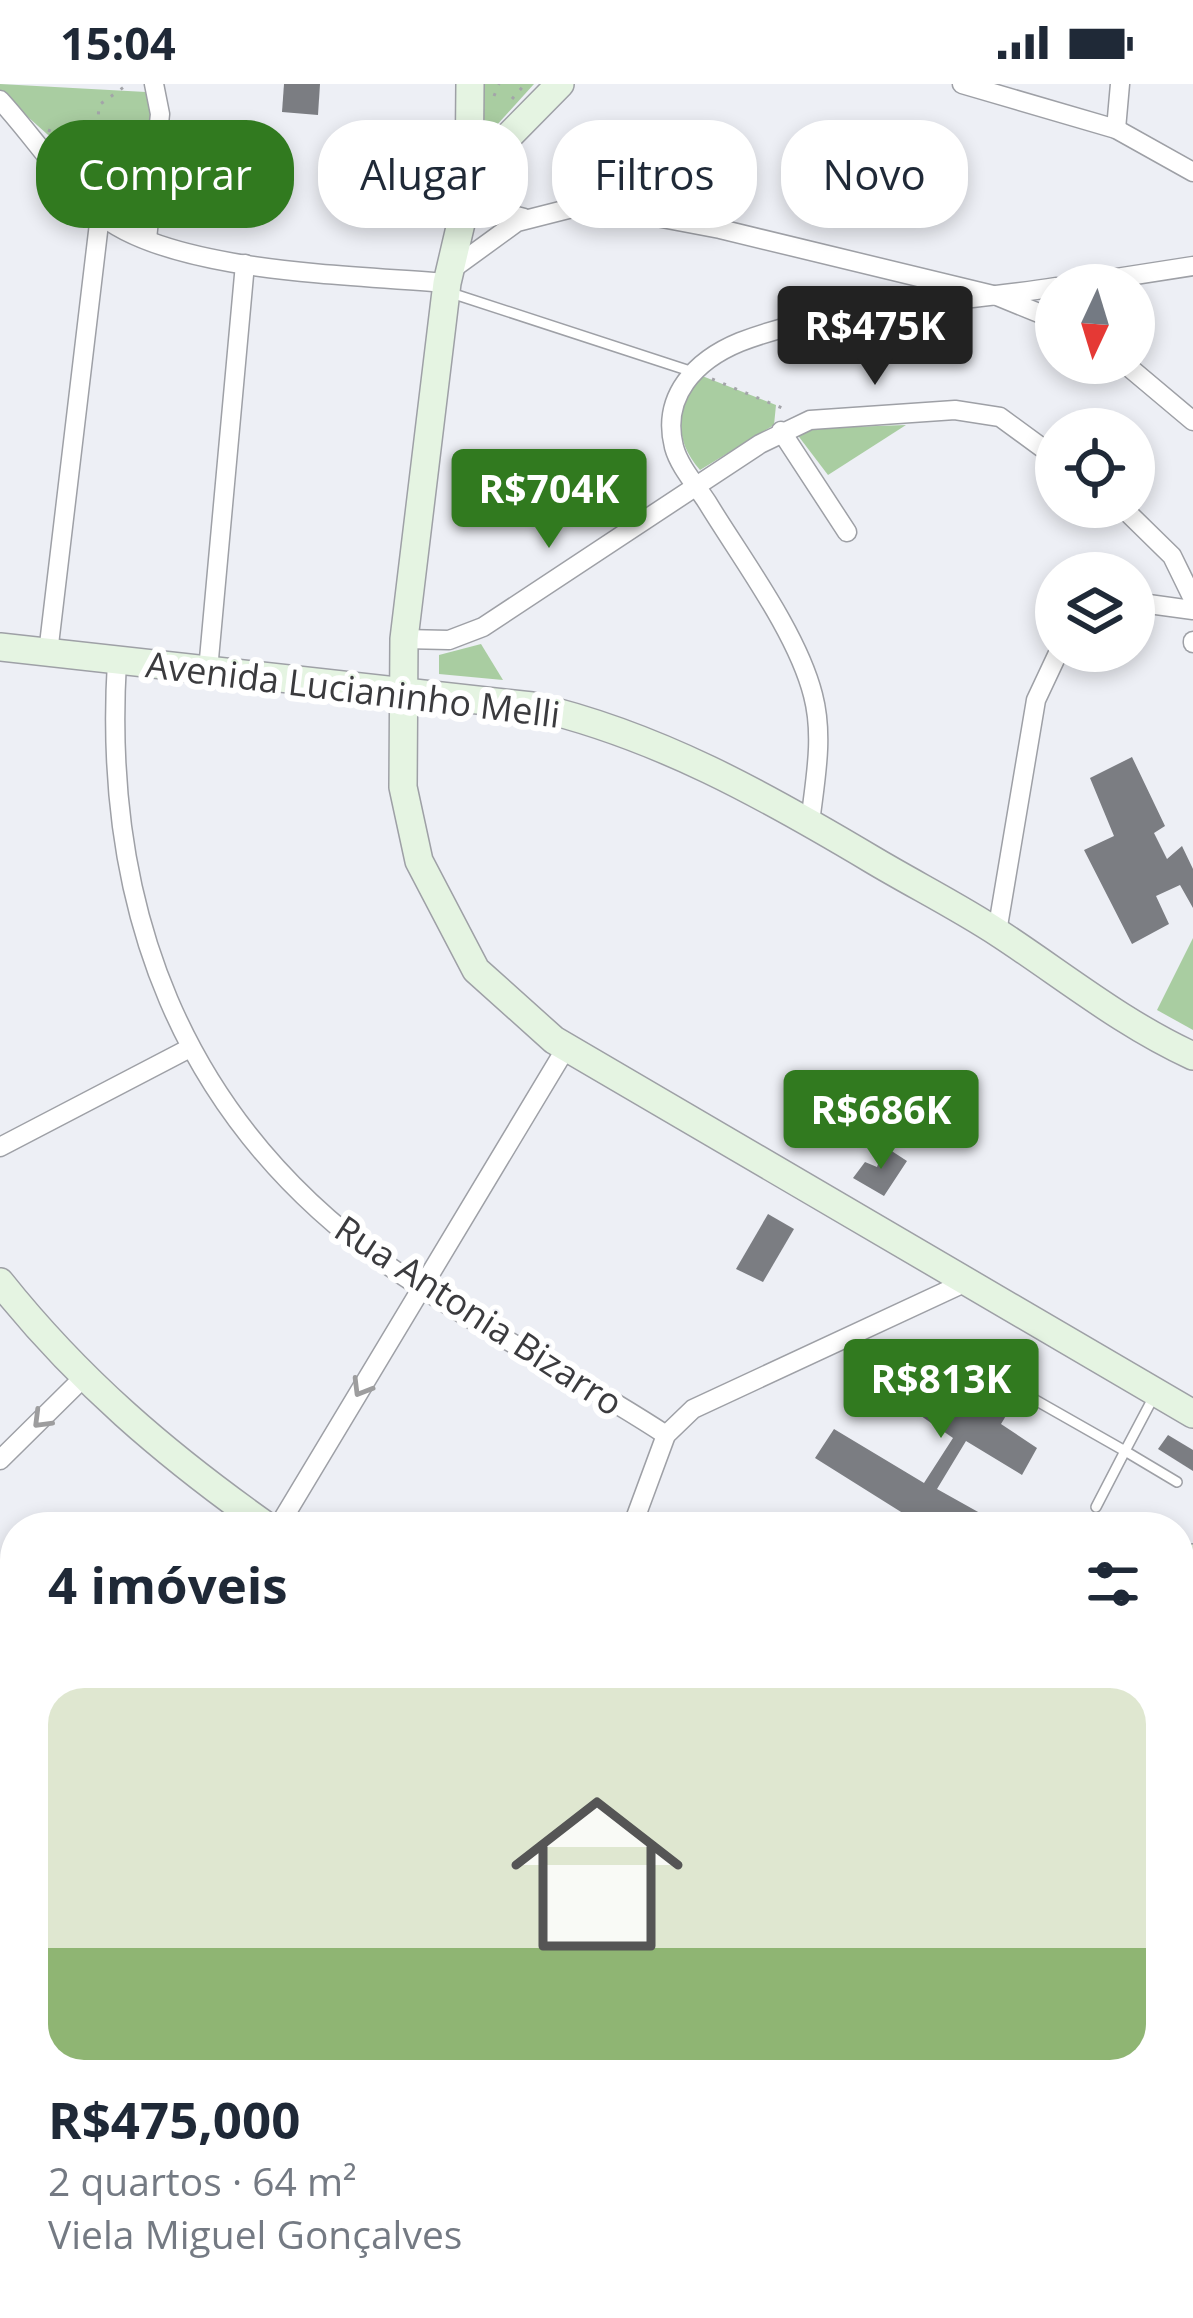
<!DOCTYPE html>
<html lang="pt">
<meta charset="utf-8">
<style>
:root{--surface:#fff;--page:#f6f6f7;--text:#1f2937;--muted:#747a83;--line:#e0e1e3;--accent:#317a1f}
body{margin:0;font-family:"Open Sans",sans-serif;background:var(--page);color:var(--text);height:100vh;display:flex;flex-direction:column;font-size:45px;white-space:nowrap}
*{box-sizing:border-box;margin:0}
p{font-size:39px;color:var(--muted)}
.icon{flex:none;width:66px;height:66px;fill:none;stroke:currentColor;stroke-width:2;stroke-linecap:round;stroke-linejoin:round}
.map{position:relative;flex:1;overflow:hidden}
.details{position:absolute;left:0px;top:1428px;width:1194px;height:807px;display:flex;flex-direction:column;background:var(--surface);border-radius:48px 48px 0 0;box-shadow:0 6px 18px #0003}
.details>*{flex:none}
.guide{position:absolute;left:36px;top:36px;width:1122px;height:108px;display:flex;gap:24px}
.needle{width:78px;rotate:184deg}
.tools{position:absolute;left:1035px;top:180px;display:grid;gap:24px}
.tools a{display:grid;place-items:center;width:120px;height:120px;border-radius:50%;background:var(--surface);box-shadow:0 6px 18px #0003;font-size:60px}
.price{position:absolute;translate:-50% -102px;padding:0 27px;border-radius:12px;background:var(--accent);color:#fff;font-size:39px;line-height:78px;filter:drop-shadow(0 3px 6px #0008)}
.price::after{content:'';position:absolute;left:50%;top:72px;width:36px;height:27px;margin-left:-18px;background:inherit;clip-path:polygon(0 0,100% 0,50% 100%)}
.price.current{background:#222;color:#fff}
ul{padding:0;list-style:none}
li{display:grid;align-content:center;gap:24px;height:636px;padding:0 48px}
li+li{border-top:3px solid var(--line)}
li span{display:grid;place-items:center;height:372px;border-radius:36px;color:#555}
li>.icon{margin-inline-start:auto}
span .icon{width:216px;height:216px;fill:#fffc;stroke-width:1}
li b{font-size:51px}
h2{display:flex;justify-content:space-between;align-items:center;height:144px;padding:0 48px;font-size:51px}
.chip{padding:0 42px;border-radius:48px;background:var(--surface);box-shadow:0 6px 18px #0003;font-size:42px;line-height:108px}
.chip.current{background:var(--accent);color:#fff}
.status{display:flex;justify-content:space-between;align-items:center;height:84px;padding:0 60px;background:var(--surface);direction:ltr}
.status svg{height:33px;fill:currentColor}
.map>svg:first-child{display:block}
.green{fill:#a9cda1}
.building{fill:#7b7d82}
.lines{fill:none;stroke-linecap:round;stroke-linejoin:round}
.lane-casing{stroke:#9ea0a6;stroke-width:12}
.street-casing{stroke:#9ea0a6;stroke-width:21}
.secondary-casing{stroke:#9ea0a6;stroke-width:30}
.primary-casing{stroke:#82a37c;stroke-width:33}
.path{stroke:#a3a4a9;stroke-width:3;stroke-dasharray:3 9;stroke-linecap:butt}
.lane{stroke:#fff;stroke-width:9}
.street{stroke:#fff;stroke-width:18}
.secondary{stroke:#e5f4e2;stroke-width:27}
.primary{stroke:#cbe9c5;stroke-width:30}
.oneway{stroke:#9d9d9e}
.labels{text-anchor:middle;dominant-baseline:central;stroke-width:12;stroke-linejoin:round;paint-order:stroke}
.street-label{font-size:36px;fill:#3b3b3e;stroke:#fff}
</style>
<div class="status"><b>15:04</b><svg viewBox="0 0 49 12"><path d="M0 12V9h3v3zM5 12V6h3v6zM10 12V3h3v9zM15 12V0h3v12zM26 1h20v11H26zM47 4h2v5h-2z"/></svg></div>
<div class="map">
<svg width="1193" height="2234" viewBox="0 0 1193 2234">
<rect width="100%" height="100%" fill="#edeff5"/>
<g class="green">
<polygon points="0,0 146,8 152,18 147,112 123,118 0,8"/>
<polygon points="478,0 534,0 476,64"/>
<path d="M692 288 776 321 774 341 700 386C671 352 681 328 692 288Z"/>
<polygon points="906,341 828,391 793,345"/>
<polygon points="481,560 503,596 439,590 439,571"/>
<polygon points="1193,854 1193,946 1157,926"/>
</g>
<g class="building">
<polygon points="284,0 320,0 318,31 282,28"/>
<polygon points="490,370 548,377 543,410 487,402"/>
<polygon points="1132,673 1165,742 1154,749 1167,775 1182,762 1193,785 1193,824 1180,801 1156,812 1169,840 1132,860 1084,766 1114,752 1090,694"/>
<polygon points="884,1062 907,1077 884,1112 853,1094 865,1078 877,1083"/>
<polygon points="768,1130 794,1145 763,1198 736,1185"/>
<polygon points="951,1255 1022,1305 1001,1340 1037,1364 1022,1391 966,1357 937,1405 1005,1443 925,1443 815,1374 834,1345 924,1399 953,1354 908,1323"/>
<polygon points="1168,1351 1193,1366 1193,1387 1158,1365"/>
<polygon points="212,2220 262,2220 263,2222 217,2234"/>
</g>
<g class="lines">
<g class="lane-casing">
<g id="lane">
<polyline points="451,209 690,287"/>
<polyline points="1030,1313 1125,1367 1153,1314"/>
<polyline points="1096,1423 1125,1367 1177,1398"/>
<polyline points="1179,1496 1193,1505"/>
<polyline points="504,2234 509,2220"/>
</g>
</g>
<g class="street-casing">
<g id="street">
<polyline points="962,0 1116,45 1193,88"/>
<path d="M0 16C33 52 61 95 97 128 166 189 355 191 447 199"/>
<polyline points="1116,45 1120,0"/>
<polyline points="469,105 489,125 524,134"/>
<polyline points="147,155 160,30 154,0"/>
<polyline points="451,186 517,138 588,120 720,145 997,212 1056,236"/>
<polyline points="1071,201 1193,182"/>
<polyline points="1124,279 1193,337"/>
<polyline points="781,347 847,448"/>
<polyline points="1122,423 1172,472 1193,515"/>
<polyline points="1134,518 1193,526"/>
<polyline points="404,555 449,556 483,543 760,360 810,336 955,326 1000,333 1056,374"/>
<polyline points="1193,557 1193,559"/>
<polyline points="48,569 100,131"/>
<path d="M117 577C102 823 180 1034 386 1180 475 1243 575 1291 666 1351"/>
<polyline points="208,586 245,180"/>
<path d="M810 739C815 696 824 653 813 611 797 548 741 474 707 418 696 401 679 382 674 363 661 312 696 276 740 258 833 222 957 219 1056 203"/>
<polyline points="997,848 1036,616 1059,567"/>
<polyline points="0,1063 188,965"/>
<polyline points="0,1376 82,1295"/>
<polyline points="278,1443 566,964"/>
<polyline points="632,1443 666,1351 693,1325 964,1199"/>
<polyline points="0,1648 15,1657"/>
<polyline points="0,1689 15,1696"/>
<polyline points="1179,1704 1193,1711"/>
<polyline points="438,2220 472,2234"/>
<polyline points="1066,2220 1090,2234"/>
<polyline points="745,2234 757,2220"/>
</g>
</g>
<g class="secondary-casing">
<g id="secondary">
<polyline points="470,0 469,105 447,199 404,555 403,703 419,777 476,886 554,956 1193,1330"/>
<polyline points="469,105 497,64 560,0"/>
<path d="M0 563 532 622C657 651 764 711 873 776 915 801 959 823 1000 850 1064 892 1123 940 1193 972"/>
<path d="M0 1198C78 1296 166 1371 268 1443"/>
<polyline points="1179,1479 1193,1474"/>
<polyline points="1179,1749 1193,1726"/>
<polyline points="1179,1995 1193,2004"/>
<polyline points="939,2220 947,2234"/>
<polyline points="289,2234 297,2220"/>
</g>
</g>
<g class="primary-casing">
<g id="primary">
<polyline points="0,2021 15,2027"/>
<polyline points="0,2049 15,2056"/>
<polyline points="331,2220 342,2234"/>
<polyline points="361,2220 372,2234"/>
</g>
</g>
<g class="path">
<polyline points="494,12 499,0"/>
<polyline points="512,15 525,0"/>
<polyline points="48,46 95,65"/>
<polyline points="107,52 98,36 99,21 128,0"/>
<polyline points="116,73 137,80"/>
<polyline points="712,295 787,326"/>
</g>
<use href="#lane" class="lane"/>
<use href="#street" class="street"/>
<use href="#secondary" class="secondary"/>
<use href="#primary" class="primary"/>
</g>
<defs><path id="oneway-chevron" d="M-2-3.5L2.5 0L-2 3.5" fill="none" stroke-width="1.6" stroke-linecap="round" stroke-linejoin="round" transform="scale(3)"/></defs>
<g class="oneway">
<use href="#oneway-chevron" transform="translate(361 1304) rotate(121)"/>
<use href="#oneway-chevron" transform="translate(41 1336) rotate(135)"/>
</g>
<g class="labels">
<g class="street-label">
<text transform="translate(353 605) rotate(7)">Avenida Lucianinho Melli</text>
<text transform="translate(479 1231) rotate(33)">Rua Antonia Bizarro</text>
</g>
</g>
</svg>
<div class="tools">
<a><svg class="needle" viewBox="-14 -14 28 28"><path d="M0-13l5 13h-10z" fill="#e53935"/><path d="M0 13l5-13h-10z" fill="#747a83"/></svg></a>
<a><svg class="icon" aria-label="locate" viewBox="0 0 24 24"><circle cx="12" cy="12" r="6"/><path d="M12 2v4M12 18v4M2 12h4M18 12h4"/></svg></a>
<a><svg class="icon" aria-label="layers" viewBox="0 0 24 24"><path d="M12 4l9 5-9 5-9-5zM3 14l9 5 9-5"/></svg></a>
</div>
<b class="price current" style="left:875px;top:304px">R$475K</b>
<b class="price" style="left:549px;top:467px">R$704K</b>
<b class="price" style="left:881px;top:1088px">R$686K</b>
<b class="price" style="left:941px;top:1357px">R$813K</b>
<div class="guide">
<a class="chip current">Comprar</a>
<a class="chip">Alugar</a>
<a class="chip">Filtros</a>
<a class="chip">Novo</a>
</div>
<section class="details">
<h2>4 imóveis<svg class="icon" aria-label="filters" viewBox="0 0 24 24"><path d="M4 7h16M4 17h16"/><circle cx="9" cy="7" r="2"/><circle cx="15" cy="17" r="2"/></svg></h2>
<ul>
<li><span style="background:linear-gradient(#dfe7d0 70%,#8fb573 0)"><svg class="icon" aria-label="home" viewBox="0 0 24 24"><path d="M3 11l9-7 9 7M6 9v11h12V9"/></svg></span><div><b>R$475,000</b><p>2 quartos · 64 m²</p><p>Viela Miguel Gonçalves</p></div></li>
</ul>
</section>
</div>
